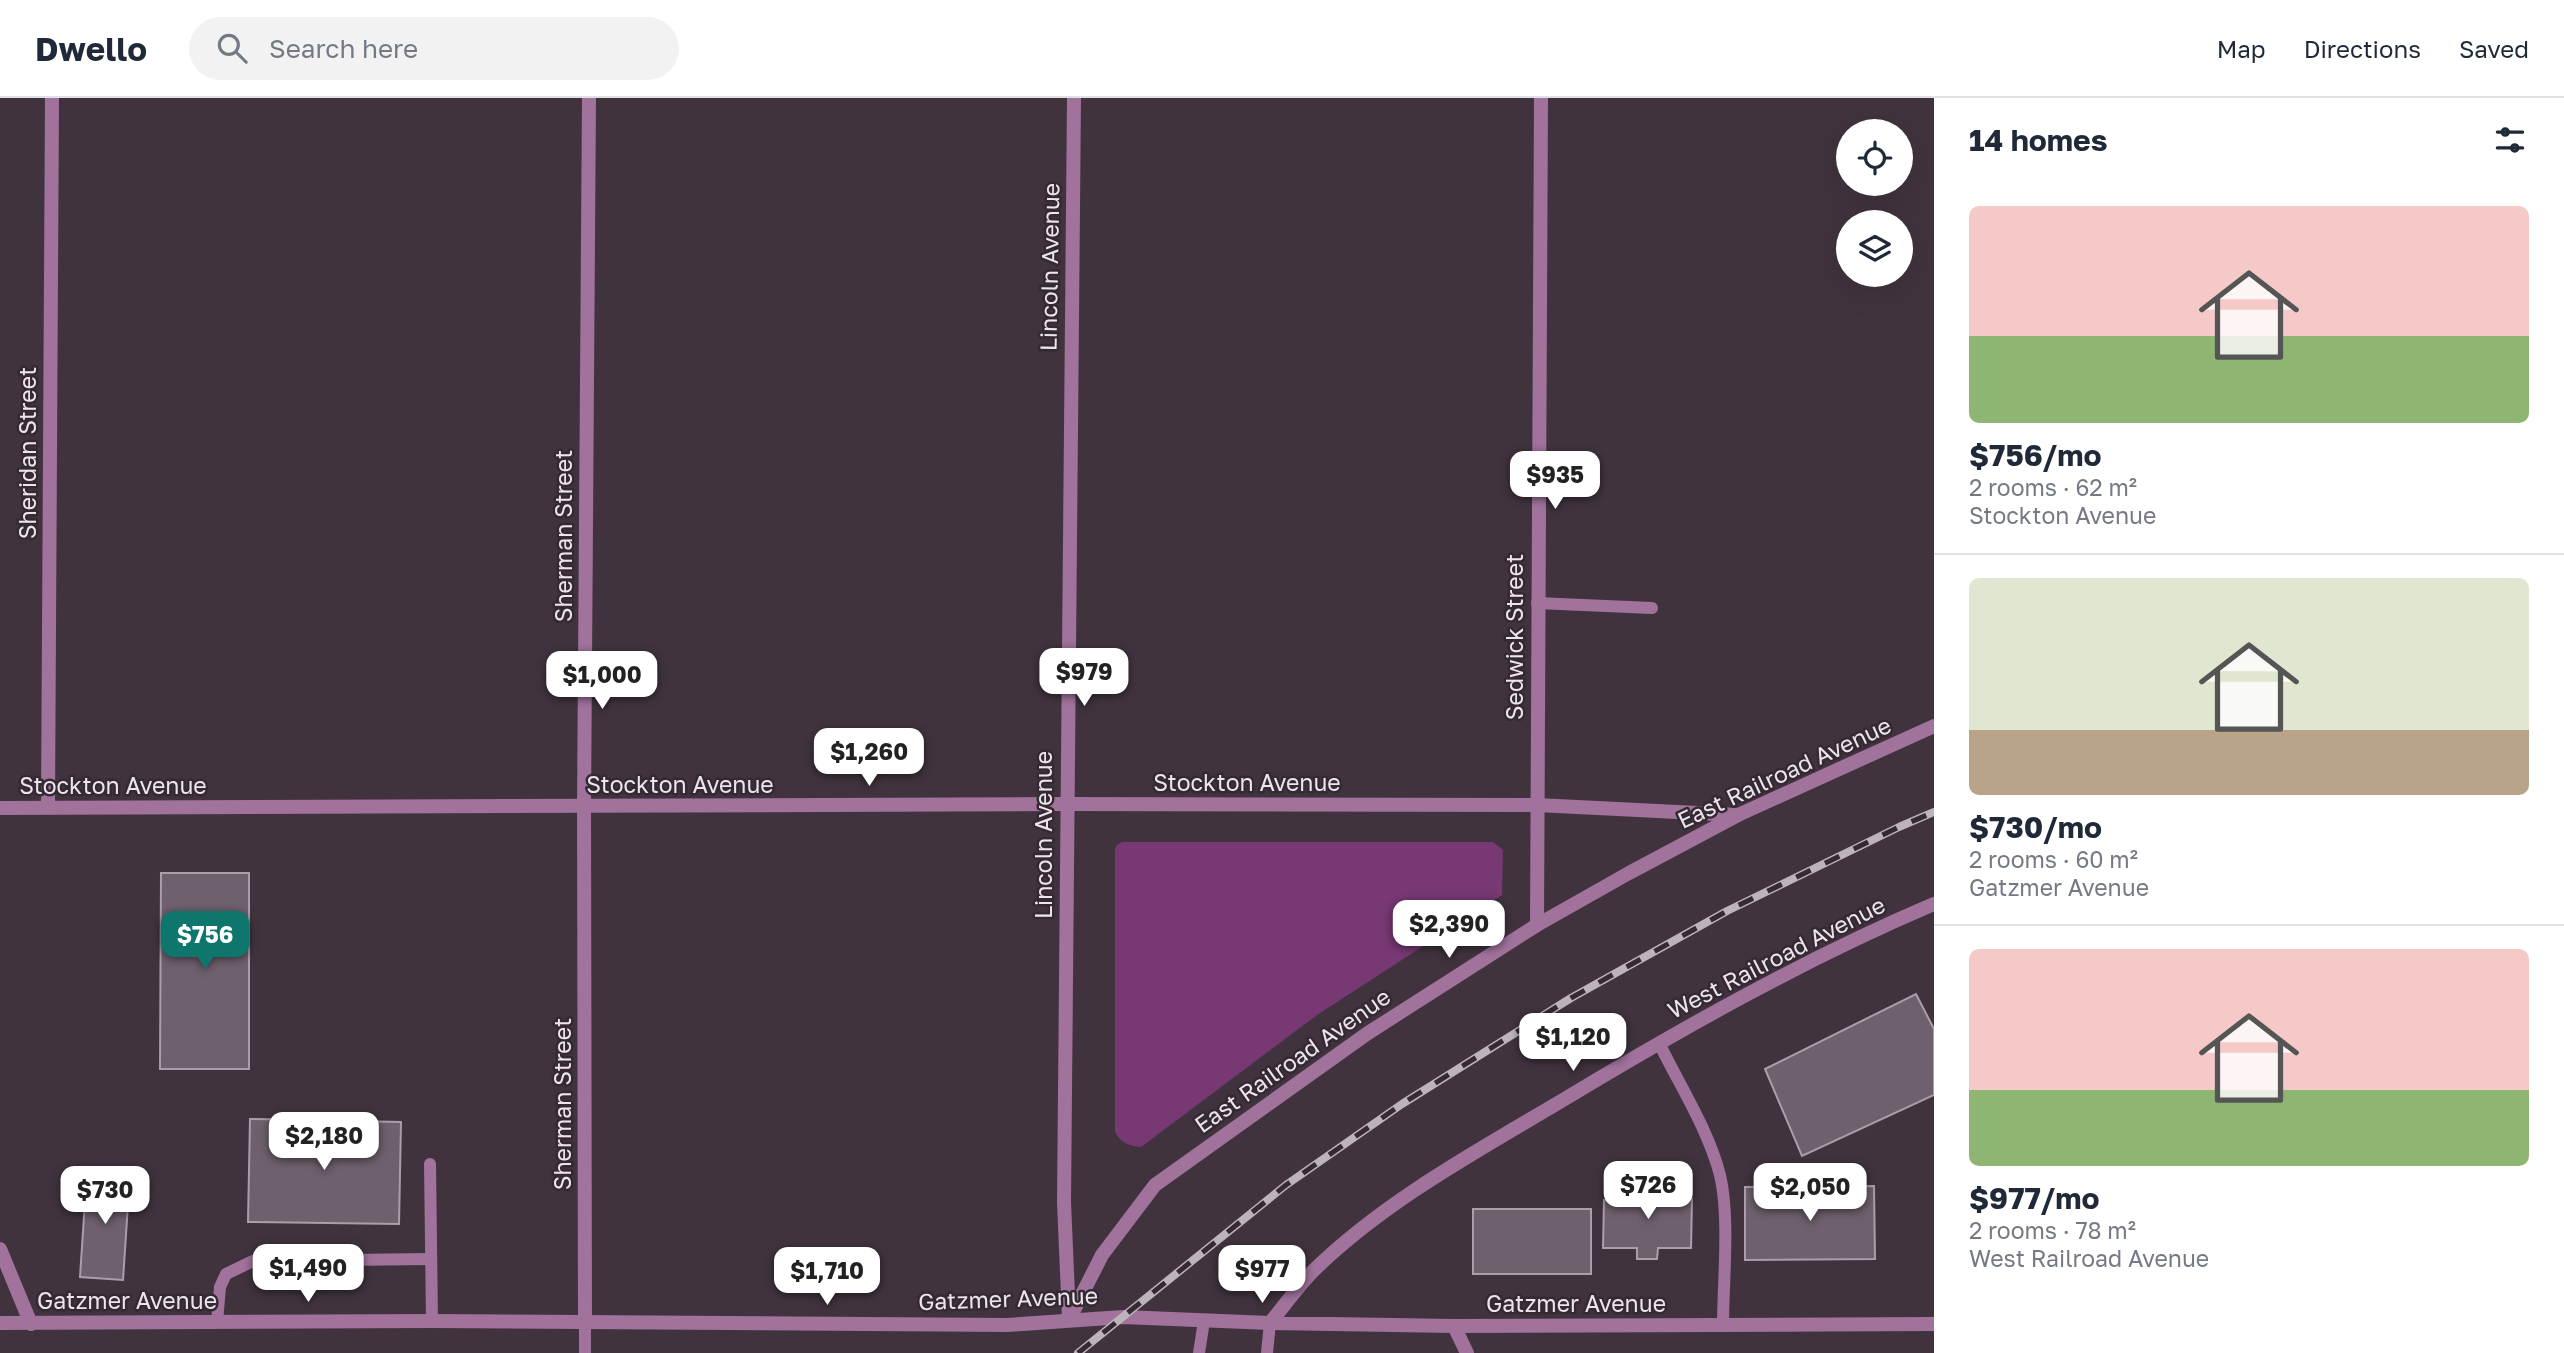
<!DOCTYPE html>
<meta charset="utf-8">
<style>
:root{--surface:#fff;--page:#f2f2f3;--text:#1f2937;--muted:#747a83;--line:#e0e1e3;--accent:#0f766e}
body{margin:0;font-family:"Golos Text",sans-serif;background:var(--page);color:var(--text);height:100vh;display:flex;flex-direction:column;font-size:26px;white-space:nowrap}
*{box-sizing:border-box;margin:0}
p{font-size:23px;color:var(--muted)}
.icon{flex:none;width:38px;height:38px;fill:none;stroke:currentColor;stroke-width:2;stroke-linecap:round;stroke-linejoin:round}
.map{position:relative;flex:1;overflow:hidden}
.details{display:flex;flex-direction:column;background:var(--surface);width:630px}
.details>*{flex:none}
.fabs{position:absolute;left:1836px;top:21px;display:grid;gap:14px}
.fabs a{display:grid;place-items:center;width:77px;height:77px;border-radius:50%;background:var(--surface);box-shadow:0 7px 28px #0002;font-size:35px}
.price{position:absolute;translate:-50% -60px;padding:0 16px;border-radius:14px;background:#fff;color:#222;font-size:23px;line-height:46px;filter:drop-shadow(0 2px 4px #0008)}
.price::after{content:'';position:absolute;left:50%;top:42px;width:21px;height:16px;margin-left:-10px;background:inherit;clip-path:polygon(0 0,100% 0,50% 100%)}
.price.active{background:var(--accent);color:#fff}
ul{padding:0;list-style:none}
li{display:grid;align-content:center;gap:14px;height:371px;padding:0 35px}
li+li{border-top:2px solid var(--line)}
li span{display:grid;place-items:center;height:217px;border-radius:10px;color:#555}
li>.icon{margin-inline-start:auto}
span .icon{width:126px;height:126px;fill:#fffc;stroke-width:1}
li b{font-size:30px}
h2{display:flex;justify-content:space-between;align-items:center;height:84px;padding:0 35px;font-size:30px}
header{display:flex;align-items:center;gap:42px;box-sizing:border-box;height:98px;padding:0 35px;background:var(--surface);border-bottom:2px solid var(--line)}
header strong{font-size:33px}
nav{display:flex;gap:38px;margin-inline-start:auto;font-size:24px}
.search{width:490px;height:63px;background:var(--page);display:flex;align-items:center;gap:18px;box-sizing:border-box;padding:0 24px;border-radius:38px;color:var(--muted);font-size:26px}
main{display:flex;flex:1;min-height:0}
.map>svg:first-child{display:block}
.green{fill:#773873}
.building{fill:#6e606d;stroke:#ac9dab;stroke-width:2}
.lines{fill:none;stroke-linecap:round;stroke-linejoin:round}
.service{stroke:#a0729c;stroke-width:12}
.minor{stroke:#a0729c;stroke-width:14}
.tertiary{stroke:#a0729c;stroke-width:14}
.rail-casing{stroke:#bcb3bb;stroke-width:8}
.rail{stroke:#352934;stroke-width:5;stroke-dasharray:16;stroke-linecap:butt}
.labels{text-anchor:middle;dominant-baseline:central;stroke-width:5;stroke-linejoin:round;paint-order:stroke}
.street-label{font-size:23px;fill:#ede5ec;stroke:#352934}
</style>
<header>
<strong>Dwello</strong>
<div class="search"><svg class="icon" aria-label="search" viewBox="0 0 24 24"><circle cx="10" cy="10" r="6"/><path d="M15 15l6 6"/></svg>Search here</div>
<nav><a>Map</a><a>Directions</a><a>Saved</a></nav>
</header>
<main>
<div class="map">
<svg width="1934" height="1255" viewBox="0 0 1934 1255">
<rect width="100%" height="100%" fill="#40333e"/>
<path class="green" d="M1493 744 1503 752 1502 797 1317 917 1141 1049C1129 1048 1120 1044 1115 1034V751L1117 747 1122 744Z"/>
<g class="building">
<polygon points="161,775 249,775 249,971 160,971"/>
<polygon points="1916,896 1934,931 1934,997 1802,1058 1765,971"/>
<polygon points="250,1021 401,1024 399,1126 248,1124"/>
<polygon points="87,1073 130,1076 123,1182 80,1179"/>
<polygon points="1625,1086 1673,1086 1673,1102 1692,1101 1691,1150 1658,1150 1657,1161 1637,1161 1637,1150 1603,1150 1604,1102 1625,1103"/>
<polygon points="1874,1088 1875,1161 1745,1162 1745,1089"/>
<rect x="1473" y="1111" width="118" height="65"/>
</g>
<g class="lines">
<g class="service">
<polyline points="1537,505 1652,510"/>
<path d="M1659 945C1680 988 1708 1031 1720 1077 1730 1119 1723 1184 1723 1228"/>
<polyline points="430,1066 432,1223"/>
<polyline points="217,1224 220,1189 226,1176 253,1163 431,1161"/>
<polyline points="585,1255 585,1226"/>
<polyline points="1199,1255 1204,1223"/>
<polyline points="1267,1255 1270,1225"/>
</g>
<g class="minor">
<polyline points="48,709 52,0"/>
<polyline points="0,710 1066,706 1537,707 1738,717"/>
<polyline points="1537,827 1541,0"/>
<polyline points="0,1151 31,1226"/>
<path d="M1270 1225C1284 1208 1298 1188 1314 1172 1387 1101 1481 1051 1568 999 1686 928 1807 860 1934 806"/>
<polyline points="585,1226 584,709 589,0"/>
<polyline points="1454,1228 1934,1226"/>
</g>
<g class="tertiary">
<polyline points="1070,1220 1102,1157 1155,1087 1368,935 1537,827 1629,775 1738,717 1934,628"/>
<polyline points="1069,1221 1064,1104 1074,0"/>
<polyline points="0,1225 432,1223 1007,1227 1123,1219 1270,1225 1454,1228 1467,1255"/>
</g>
<g class="rail-casing">
<polyline id="rail" points="1078,1255 1286,1087 1402,1006 1571,900 1727,813 1899,729 1934,714"/>
</g>
<use href="#rail" class="rail"/>
</g>
<g class="labels">
<g class="street-label">
<text transform="translate(1049 169) rotate(-89)">Lincoln Avenue</text>
<text transform="translate(27 355) rotate(-90)">Sheridan Street</text>
<text transform="translate(563 438) rotate(-90)">Sherman Street</text>
<text transform="translate(1514 539) rotate(-90)">Sedwick Street</text>
<text transform="translate(1784 674) rotate(-25)">East Railroad Avenue</text>
<text x="1247" y="684">Stockton Avenue</text>
<text x="680" y="686">Stockton Avenue</text>
<text x="113" y="687">Stockton Avenue</text>
<text transform="translate(1043 737) rotate(-90)">Lincoln Avenue</text>
<text transform="translate(1776 859) rotate(-27)">West Railroad Avenue</text>
<text transform="translate(1292 962) rotate(-35)">East Railroad Avenue</text>
<text transform="translate(562 1006) rotate(-90)">Sherman Street</text>
<text transform="translate(1008 1200) rotate(-2)">Gatzmer Avenue</text>
<text x="127" y="1202">Gatzmer Avenue</text>
<text x="1576" y="1205">Gatzmer Avenue</text>
</g>
</g>
</svg>
<div class="fabs">
<a><svg class="icon" aria-label="locate" viewBox="0 0 24 24"><circle cx="12" cy="12" r="6"/><path d="M12 2v4M12 18v4M2 12h4M18 12h4"/></svg></a>
<a><svg class="icon" aria-label="layers" viewBox="0 0 24 24"><path d="M12 4l9 5-9 5-9-5zM3 14l9 5 9-5"/></svg></a>
</div>
<b class="price" style="left:1555px;top:413px">$935</b>
<b class="price" style="left:1084px;top:610px">$979</b>
<b class="price" style="left:602px;top:613px">$1,000</b>
<b class="price" style="left:869px;top:690px">$1,260</b>
<b class="price" style="left:1449px;top:862px">$2,390</b>
<b class="price active" style="left:205px;top:873px">$756</b>
<b class="price" style="left:1573px;top:975px">$1,120</b>
<b class="price" style="left:324px;top:1074px">$2,180</b>
<b class="price" style="left:1648px;top:1123px">$726</b>
<b class="price" style="left:1810px;top:1125px">$2,050</b>
<b class="price" style="left:105px;top:1128px">$730</b>
<b class="price" style="left:308px;top:1206px">$1,490</b>
<b class="price" style="left:1262px;top:1207px">$977</b>
<b class="price" style="left:827px;top:1209px">$1,710</b>
</div>
<section class="details">
<h2>14 homes<svg class="icon" aria-label="filters" viewBox="0 0 24 24"><path d="M4 7h16M4 17h16"/><circle cx="9" cy="7" r="2"/><circle cx="15" cy="17" r="2"/></svg></h2>
<ul>
<li><span style="background:linear-gradient(#f6c9c9 60%,#8fb573 0)"><svg class="icon" aria-label="home" viewBox="0 0 24 24"><path d="M3 11l9-7 9 7M6 9v11h12V9"/></svg></span><div><b>$756/mo</b><p>2 rooms · 62 m²</p><p>Stockton Avenue</p></div></li>
<li><span style="background:linear-gradient(#dfe7d0 70%,#b9a48a 0)"><svg class="icon" aria-label="home" viewBox="0 0 24 24"><path d="M3 11l9-7 9 7M6 9v11h12V9"/></svg></span><div><b>$730/mo</b><p>2 rooms · 60 m²</p><p>Gatzmer Avenue</p></div></li>
<li><span style="background:linear-gradient(#f6c9c9 65%,#8fb573 0)"><svg class="icon" aria-label="home" viewBox="0 0 24 24"><path d="M3 11l9-7 9 7M6 9v11h12V9"/></svg></span><div><b>$977/mo</b><p>2 rooms · 78 m²</p><p>West Railroad Avenue</p></div></li>
</ul>
</section>
</main>
